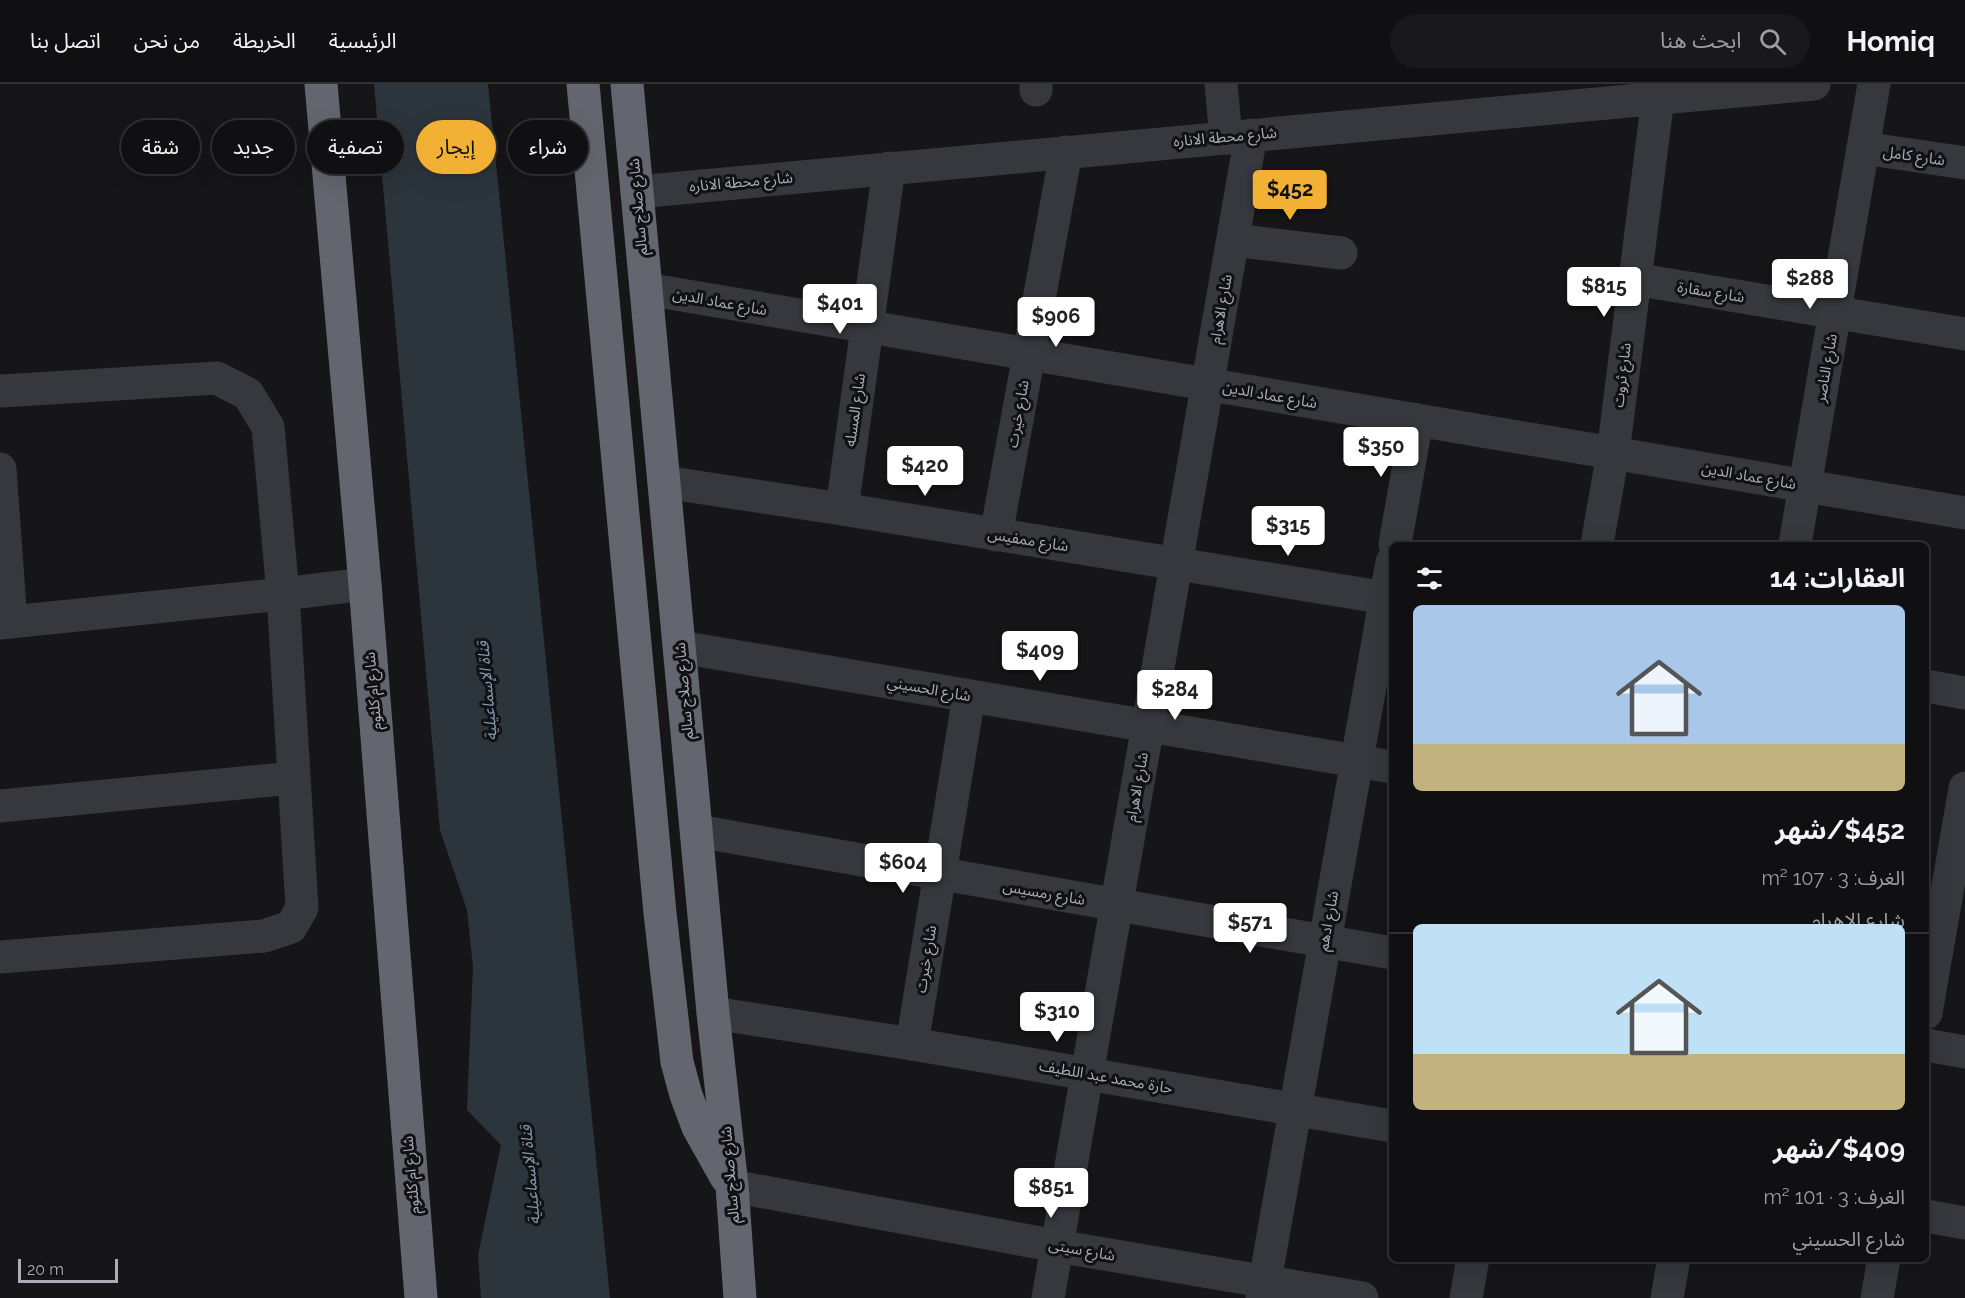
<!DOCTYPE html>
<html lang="ar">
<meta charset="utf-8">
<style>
:root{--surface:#101012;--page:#19191b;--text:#f1f3f6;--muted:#9c9d9f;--line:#303032;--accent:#f2b134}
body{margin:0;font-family:Raleway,"Noto Sans Arabic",sans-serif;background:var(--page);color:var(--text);direction:rtl;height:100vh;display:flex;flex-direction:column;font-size:22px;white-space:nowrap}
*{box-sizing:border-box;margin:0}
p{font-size:20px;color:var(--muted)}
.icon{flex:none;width:33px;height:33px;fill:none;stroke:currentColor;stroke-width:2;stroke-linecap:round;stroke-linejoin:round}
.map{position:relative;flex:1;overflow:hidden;direction:ltr}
.details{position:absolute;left:1389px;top:458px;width:540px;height:720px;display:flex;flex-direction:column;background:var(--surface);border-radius:9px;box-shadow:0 6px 24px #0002,0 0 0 2px var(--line);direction:rtl}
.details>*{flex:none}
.guide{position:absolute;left:18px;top:36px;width:570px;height:54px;direction:rtl;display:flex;gap:12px}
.scale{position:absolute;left:18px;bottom:15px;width:100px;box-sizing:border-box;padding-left:6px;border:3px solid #a8adb8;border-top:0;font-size:16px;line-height:21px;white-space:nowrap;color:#a8adb8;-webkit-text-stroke:4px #111113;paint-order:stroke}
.price{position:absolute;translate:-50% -51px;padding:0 14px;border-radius:6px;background:#fff;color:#222;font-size:20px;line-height:39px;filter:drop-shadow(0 2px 3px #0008)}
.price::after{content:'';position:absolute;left:50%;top:36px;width:18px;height:14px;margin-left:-9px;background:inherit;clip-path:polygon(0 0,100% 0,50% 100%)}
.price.current{background:var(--accent);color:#111}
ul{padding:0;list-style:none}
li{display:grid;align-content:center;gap:12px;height:318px;padding:0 24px}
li+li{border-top:2px solid var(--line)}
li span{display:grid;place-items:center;height:186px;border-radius:9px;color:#555}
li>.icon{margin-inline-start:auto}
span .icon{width:108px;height:108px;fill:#fffc;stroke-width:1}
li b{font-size:26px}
h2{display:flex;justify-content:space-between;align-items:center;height:72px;padding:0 24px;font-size:26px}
.pill{padding:0 21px;border-radius:27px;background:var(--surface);box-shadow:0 6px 24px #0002,0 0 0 2px var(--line);font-size:21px;line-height:54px}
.pill.current{background:var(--accent);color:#111}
header{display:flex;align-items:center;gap:36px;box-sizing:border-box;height:84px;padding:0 30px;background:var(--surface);border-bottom:2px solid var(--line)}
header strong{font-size:28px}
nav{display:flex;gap:33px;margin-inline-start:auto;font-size:21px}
.search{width:420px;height:54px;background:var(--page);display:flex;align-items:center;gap:15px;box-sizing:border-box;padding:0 21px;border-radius:33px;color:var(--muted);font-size:22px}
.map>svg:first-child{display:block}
.water{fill:#2c353c}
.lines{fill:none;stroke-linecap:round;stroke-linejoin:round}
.minor{stroke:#37383d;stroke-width:33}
.highway{stroke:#63666e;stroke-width:33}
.labels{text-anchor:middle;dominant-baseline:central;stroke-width:6;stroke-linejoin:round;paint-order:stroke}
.street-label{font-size:15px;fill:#a8adb8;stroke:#111113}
.water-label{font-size:16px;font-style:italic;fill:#7f9bb3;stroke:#111113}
</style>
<header>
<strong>Homiq</strong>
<div class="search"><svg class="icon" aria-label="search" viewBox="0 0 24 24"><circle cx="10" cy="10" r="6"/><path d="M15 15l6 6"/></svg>ابحث هنا</div>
<nav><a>الرئيسية</a><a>الخريطة</a><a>من نحن</a><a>اتصل بنا</a></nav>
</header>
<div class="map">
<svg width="1965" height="1214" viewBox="0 0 1965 1214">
<rect width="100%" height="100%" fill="#161618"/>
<polygon class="water" points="374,0 488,0 610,1214 481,1214 478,1171 501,1061 467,1026 473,883 467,826 440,746"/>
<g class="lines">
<g class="minor">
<polyline points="1036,0 1036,6"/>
<polyline points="1221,0 1226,54"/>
<polyline points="1863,64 1965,79"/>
<polyline points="637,108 1814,0"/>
<polyline points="1233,156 1341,169"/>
<polyline points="1634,195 1965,250"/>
<polyline points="646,205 1965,429"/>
<polyline points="0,307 217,294 248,310 268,343 283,510 302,824 291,843 264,852 0,873"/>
<polyline points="0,385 11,538"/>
<polyline points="664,398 842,425 1392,515"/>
<polyline points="842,425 889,84"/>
<polyline points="996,451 1066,68"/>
<polyline points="1395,460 1417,336"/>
<polyline points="1597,460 1613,369 1658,14"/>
<polyline points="1795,460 1874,0"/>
<polyline points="0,539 283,510 365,500"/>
<polyline points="680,563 1392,683"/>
<polyline points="1926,602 1965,609"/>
<polyline points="0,722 293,694"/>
<polyline points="697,747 1392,869"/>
<polyline points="713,929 912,960 1392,1042"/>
<polyline points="1926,929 1965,704"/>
<polyline points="912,960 969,612"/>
<polyline points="1926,961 1965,968"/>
<polyline points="732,1102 1057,1162 1362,1214"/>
<polyline points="1926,1132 1965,1139"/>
<polyline points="1048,1214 1251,51"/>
<polyline points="1262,1214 1392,478"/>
<polyline points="1466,1214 1473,1174"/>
<polyline points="1667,1214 1674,1174"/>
<polyline points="1877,1214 1884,1174"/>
</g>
<g class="highway">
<polyline points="321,0 365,500 421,1214"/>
<polyline points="583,0 660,829 677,978 686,1011 698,1043 726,1093"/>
<polyline points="627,0 713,929 732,1102 740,1214"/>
</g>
</g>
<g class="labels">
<g class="street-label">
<text transform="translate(1225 53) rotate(-5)">شارع محطة الاناره</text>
<text transform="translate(1914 72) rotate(8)">شارع كامل</text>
<text transform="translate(741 98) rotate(-5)">شارع محطة الاناره</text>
<text transform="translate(638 123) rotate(-95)">شارع صلاح سالم</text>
<text transform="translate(1711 208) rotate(9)">شارع سقارة</text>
<text transform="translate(720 218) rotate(10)">شارع عماد الدين</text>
<text transform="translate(1221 225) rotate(-80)">شارع الاهرام</text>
<text transform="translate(1826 284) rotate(-80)">شارع الناصر</text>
<text transform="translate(1622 291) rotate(-83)">شارع ثروت</text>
<text transform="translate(1270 311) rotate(10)">شارع عماد الدين</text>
<text transform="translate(855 326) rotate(-82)">شارع المسله</text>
<text transform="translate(1018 330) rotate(-80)">شارع خيرت</text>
<text transform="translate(1749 392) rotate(10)">شارع عماد الدين</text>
<text transform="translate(1028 456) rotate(9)">شارع ممفيس</text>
<text transform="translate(929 605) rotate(10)">شارع الحسيني</text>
<text transform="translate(373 607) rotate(-95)">شارع ام كلثوم</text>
<text transform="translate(684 607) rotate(-95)">شارع صلاح سالم</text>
<text transform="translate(1137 703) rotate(-80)">شارع الاهرام</text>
<text transform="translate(1044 809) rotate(10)">شارع رمسيس</text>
<text transform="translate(1328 837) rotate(-80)">شارع ادهم</text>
<text transform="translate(926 875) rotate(-81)">شارع خيرت</text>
<text transform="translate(1106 993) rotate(10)">حارة محمد عبد اللطيف</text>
<text transform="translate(411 1091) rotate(-95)">شارع ام كلثوم</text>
<text transform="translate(730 1091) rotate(-95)">شارع صلاح سالم</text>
<text transform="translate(1082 1166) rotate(10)">شارع سيتى</text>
</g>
<g class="water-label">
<text transform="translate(487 607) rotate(-95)">قناة الإسماعيلية</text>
<text transform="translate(530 1091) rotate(-95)">قناة الإسماعيلية</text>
</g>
</g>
</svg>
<div class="scale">20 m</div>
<b class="price current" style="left:1290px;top:137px">$452</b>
<b class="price" style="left:1810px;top:226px">$288</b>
<b class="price" style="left:1604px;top:234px">$815</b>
<b class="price" style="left:840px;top:251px">$401</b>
<b class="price" style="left:1056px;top:264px">$906</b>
<b class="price" style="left:1381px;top:394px">$350</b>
<b class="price" style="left:925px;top:413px">$420</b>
<b class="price" style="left:1288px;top:473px">$315</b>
<b class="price" style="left:1040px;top:598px">$409</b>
<b class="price" style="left:1175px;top:637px">$284</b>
<b class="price" style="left:903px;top:810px">$604</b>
<b class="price" style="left:1250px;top:870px">$571</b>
<b class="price" style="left:1057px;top:959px">$310</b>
<b class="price" style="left:1051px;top:1135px">$851</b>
<div class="guide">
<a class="pill">شراء</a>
<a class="pill current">إيجار</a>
<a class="pill">تصفية</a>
<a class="pill">جديد</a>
<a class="pill">شقة</a>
</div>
<section class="details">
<h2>العقارات: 14<svg class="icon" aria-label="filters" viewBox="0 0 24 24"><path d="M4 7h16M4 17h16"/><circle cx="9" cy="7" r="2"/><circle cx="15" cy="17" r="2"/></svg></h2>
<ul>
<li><span style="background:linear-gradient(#a9c7e8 75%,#c2b280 0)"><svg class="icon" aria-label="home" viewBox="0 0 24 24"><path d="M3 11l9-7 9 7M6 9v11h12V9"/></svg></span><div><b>$452/شهر</b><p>الغرف: 3 · 107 m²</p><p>شارع الاهرام</p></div></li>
<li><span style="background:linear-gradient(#bfe0f5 70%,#c2b280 0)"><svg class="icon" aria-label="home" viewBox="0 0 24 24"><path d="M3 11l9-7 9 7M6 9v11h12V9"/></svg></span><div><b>$409/شهر</b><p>الغرف: 3 · 101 m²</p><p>شارع الحسيني</p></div></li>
</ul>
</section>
</div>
